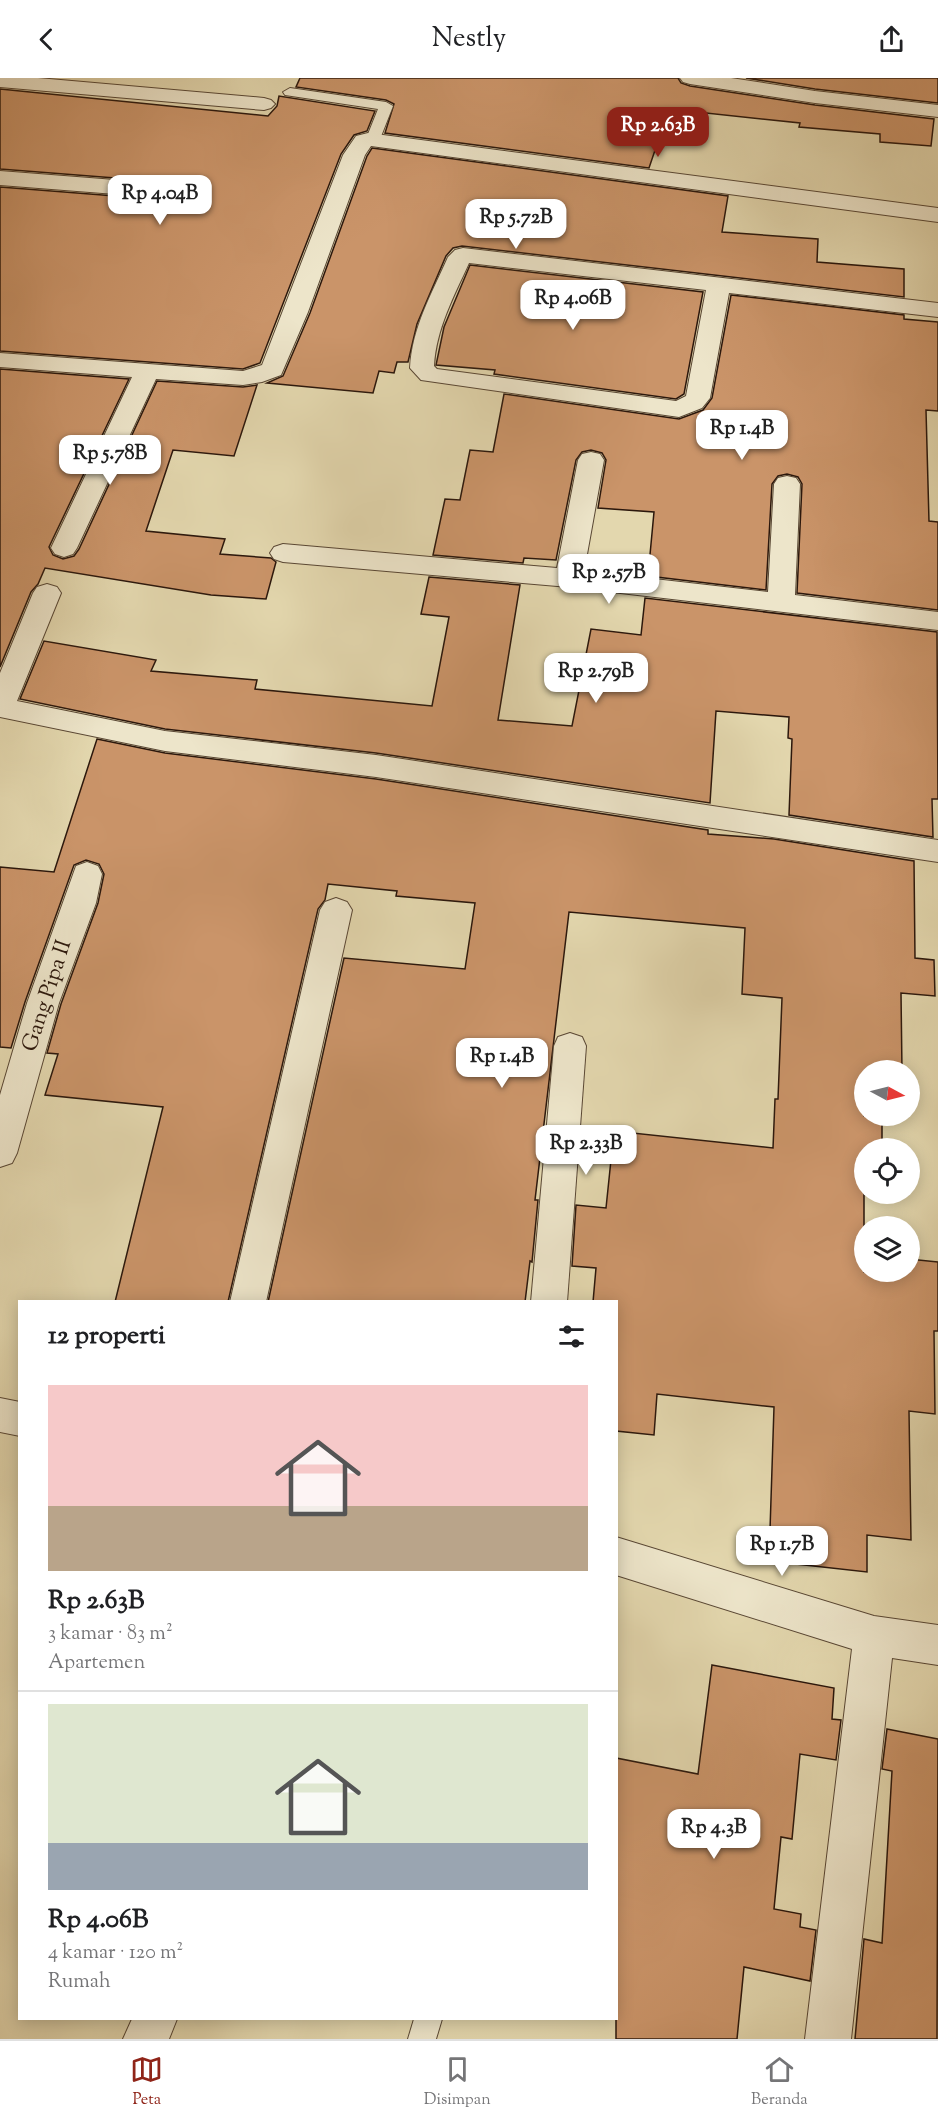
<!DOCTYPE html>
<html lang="id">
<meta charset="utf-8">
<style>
:root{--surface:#fff;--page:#f2f2f2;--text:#202124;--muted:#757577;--line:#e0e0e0;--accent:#8f2418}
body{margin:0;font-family:"Sorts Mill Goudy",serif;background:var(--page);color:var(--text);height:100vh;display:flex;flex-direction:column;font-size:22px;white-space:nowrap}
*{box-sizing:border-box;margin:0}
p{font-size:20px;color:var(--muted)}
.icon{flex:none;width:33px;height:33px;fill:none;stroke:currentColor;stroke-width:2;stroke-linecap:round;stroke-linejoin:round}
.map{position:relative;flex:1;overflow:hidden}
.side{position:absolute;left:18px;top:1222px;width:600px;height:720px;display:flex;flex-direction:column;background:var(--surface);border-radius:0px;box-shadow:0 3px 15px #0003}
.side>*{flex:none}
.needle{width:39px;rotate:97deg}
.buttons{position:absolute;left:854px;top:982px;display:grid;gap:12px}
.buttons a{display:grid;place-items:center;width:66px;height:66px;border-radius:50%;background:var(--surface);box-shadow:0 3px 15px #0003;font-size:30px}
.price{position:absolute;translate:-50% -51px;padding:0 14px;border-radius:12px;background:#fff;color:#222;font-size:20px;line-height:39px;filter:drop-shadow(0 2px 3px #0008)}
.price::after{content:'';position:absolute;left:50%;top:36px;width:18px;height:14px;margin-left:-9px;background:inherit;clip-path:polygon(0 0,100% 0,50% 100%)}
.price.current{background:var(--accent);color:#fff}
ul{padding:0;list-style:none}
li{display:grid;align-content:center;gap:12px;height:318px;padding:0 30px}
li+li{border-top:2px solid var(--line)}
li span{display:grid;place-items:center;height:186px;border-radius:0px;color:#555}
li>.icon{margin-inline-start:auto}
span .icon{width:108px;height:108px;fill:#fffc;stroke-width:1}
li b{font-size:26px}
h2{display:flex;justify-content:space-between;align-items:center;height:72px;padding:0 30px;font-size:26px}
header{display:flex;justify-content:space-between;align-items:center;height:78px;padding:0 30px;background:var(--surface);font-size:27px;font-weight:600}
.tabs{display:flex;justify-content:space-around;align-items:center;height:84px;border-top:2px solid var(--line);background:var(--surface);font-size:16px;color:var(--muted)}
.tabs a{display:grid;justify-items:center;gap:3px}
.tabs .current{color:var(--accent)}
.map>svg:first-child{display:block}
.building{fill:#ca9469;stroke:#2b170c;stroke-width:1.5}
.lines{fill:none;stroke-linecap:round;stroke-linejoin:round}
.lane-casing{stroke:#594734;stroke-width:2}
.street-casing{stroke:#594734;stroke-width:2}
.lane{fill:#ede5ca;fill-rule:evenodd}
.street{fill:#ede5ca;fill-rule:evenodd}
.labels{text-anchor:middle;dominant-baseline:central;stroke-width:4.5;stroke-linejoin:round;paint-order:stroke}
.street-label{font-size:22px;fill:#2b170c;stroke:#ede5ca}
</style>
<header><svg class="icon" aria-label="back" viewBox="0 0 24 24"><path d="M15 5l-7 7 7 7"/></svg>Nestly<svg class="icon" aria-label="share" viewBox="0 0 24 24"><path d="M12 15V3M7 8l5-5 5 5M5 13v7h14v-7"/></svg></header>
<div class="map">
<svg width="938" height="1961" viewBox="0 0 938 1961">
<rect width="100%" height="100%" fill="#e3d7ae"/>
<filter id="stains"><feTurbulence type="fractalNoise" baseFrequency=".00333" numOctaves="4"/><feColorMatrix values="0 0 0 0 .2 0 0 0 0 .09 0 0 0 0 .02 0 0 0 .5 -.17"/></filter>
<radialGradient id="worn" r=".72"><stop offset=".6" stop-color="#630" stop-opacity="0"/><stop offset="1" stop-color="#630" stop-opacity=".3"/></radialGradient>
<g class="building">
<polygon points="300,0 678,0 681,5 690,8 815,27 934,41 931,68 880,64 880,56 799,49 800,45 669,31 649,90 385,55 394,26 386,22 296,9"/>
<polygon points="746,0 938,0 938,25 815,11"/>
<polygon points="0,11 268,38 277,28 279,18 375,33 367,53 354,57 341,76 260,285 243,291 0,273 0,109 192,124 201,122 205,116 202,109 192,106 0,91"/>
<polygon points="372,70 728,118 722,154 818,161 817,184 904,191 904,219 462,168 453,170 446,178 417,246 408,284 397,284 394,295 379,293 373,315 267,305 283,298 310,235 367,78"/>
<polygon points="470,187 703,214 684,316 676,321 494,296 495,292 436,287 444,249"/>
<polygon points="731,217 904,237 904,241 938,244 938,333 926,332 929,443 938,444 938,532 797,515 802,406 798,399 787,396 778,398 772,406 766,512 648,498 654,434 598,430 606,382 602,375 591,372 582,374 576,382 556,482 524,480 523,485 433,477 445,421 460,422 470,372 493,374 504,316 679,341 703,332 712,320"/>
<polygon points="0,291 129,301 49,469 53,477 63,481 74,478 79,471 157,303 243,309 257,307 234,378 173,372 146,453 225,461 220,476 271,480 276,484 266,521 211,517 45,490 38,506 31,514 0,589"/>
<polygon points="429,499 520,507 498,642 572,648 591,551 641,557 645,520 937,554 938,721 932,721 933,759 789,737 792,661 788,660 789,639 716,633 710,725 376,675 165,651 20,621 44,563 156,582 151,593 257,602 255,611 432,628 449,539 421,536"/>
<polygon points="97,661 165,675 376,701 708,752 708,756 774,761 914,783 915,880 934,882 935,918 901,915 902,993 864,993 864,1038 882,1038 882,1071 864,1071 864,1194 909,1194 909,1181 938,1184 938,1253 934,1253 935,1336 909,1333 911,1462 867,1457 867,1494 769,1483 774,1329 657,1316 654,1357 616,1353 616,1224 593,1224 596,1190 572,1188 576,1127 606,1130 614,1053 773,1070 775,1021 778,1021 782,920 742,916 745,850 569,834 535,1122 538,1122 532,1184 530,1183 525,1224 268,1224 344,880 465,891 475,825 396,818 397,813 328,806 325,822 318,831 228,1224 115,1224 163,1029 45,1017 58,976 47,975 61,926 98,825 104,796 99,786 86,782 74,787 25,924 11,970 0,969 0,789 54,794"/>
<polygon points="712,1587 834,1610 832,1641 841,1642 836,1682 800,1676 792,1761 781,1759 774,1831 801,1836 800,1849 816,1852 810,1903 744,1889 737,1961 616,1961 616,1680 698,1696"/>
<polygon points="887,1651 938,1661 937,1961 855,1961 864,1861 882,1865 892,1693 882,1691"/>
</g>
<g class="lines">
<g class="lane-casing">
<g id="lane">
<polygon points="290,10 386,24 393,28 380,61 373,65 366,61 378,31 285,17 283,14"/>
<polygon points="414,1941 442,1941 436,1961 408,1961"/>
</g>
</g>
<g class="street-casing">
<g id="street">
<polygon points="0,0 38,0 264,20 271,22 275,26 271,30 264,32 0,9"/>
<polygon points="680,0 731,0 815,13 938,27 938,39 815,25 690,6 683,4"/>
<polygon points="368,55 938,130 938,144 371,68 365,77 308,234 281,297 262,304 243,307 156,301 77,470 73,476 64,479 55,476 51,470 132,299 0,289 0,275 243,293 262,287 343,77 356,58"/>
<polygon points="0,93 192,108 200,110 203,115 200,120 192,122 0,107"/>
<path d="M463 170 938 225V239L729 215 710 320 702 330 679 339 421 302 410 290C412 250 432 215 448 179L455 172ZM469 185 706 212 686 318 676 323 437 291 434 288C436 251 454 218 469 185Z"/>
<polygon points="591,374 600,376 604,382 584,493 768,514 774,406 778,400 787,398 796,400 800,406 795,517 938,534 938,552 569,509 283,484 274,481 270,475 274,469 283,466 557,490 578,382 582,376"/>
<polygon points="47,506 57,509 61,515 17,623 165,653 376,677 938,762 938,784 376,699 165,673 0,639 0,595 33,515 37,509"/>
<polygon points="87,784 98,788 102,796 96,825 59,925 17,1075 12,1085 0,1089 0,1017 27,925 76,788"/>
<polygon points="336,820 347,824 352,832 266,1224 230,1224 320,832 325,824"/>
<polygon points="570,955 582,959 586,968 567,1224 531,1224 554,968 558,959"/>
<polygon points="0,1320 20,1324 20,1358 0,1354"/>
<polygon points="616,1459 874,1538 938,1547 938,1587 892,1580 851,1961 805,1961 852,1571 616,1497"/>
<polygon points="132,1941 177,1941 169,1961 123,1961"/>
</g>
</g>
<use href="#lane" class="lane"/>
<use href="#street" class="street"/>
</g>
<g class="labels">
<g class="street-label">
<text transform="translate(48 918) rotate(-72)">Gang Pipa II</text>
</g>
</g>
<rect width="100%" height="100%" filter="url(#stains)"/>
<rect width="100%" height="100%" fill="url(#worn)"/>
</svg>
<div class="buttons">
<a><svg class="needle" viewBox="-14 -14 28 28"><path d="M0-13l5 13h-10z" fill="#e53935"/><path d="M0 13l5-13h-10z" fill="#757577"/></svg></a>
<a><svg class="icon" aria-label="locate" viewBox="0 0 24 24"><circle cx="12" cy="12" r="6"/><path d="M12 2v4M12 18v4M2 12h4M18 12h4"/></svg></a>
<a><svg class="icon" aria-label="layers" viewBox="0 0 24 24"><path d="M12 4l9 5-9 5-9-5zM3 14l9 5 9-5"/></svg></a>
</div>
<b class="price current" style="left:658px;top:80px">Rp 2.63B</b>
<b class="price" style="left:160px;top:148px">Rp 4.04B</b>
<b class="price" style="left:516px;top:172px">Rp 5.72B</b>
<b class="price" style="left:573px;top:253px">Rp 4.06B</b>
<b class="price" style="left:742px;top:383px">Rp 1.4B</b>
<b class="price" style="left:110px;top:408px">Rp 5.78B</b>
<b class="price" style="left:609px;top:527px">Rp 2.57B</b>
<b class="price" style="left:596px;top:626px">Rp 2.79B</b>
<b class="price" style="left:502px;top:1011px">Rp 1.4B</b>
<b class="price" style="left:586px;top:1098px">Rp 2.33B</b>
<b class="price" style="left:782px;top:1499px">Rp 1.7B</b>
<b class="price" style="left:714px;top:1782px">Rp 4.3B</b>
<section class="side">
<h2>12 properti<svg class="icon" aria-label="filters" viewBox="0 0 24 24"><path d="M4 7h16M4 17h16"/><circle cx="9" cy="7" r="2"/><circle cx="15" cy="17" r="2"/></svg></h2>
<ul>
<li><span style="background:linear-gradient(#f6c9c9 65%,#b9a48a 0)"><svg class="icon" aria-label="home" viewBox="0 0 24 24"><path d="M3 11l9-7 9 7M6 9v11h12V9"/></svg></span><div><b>Rp 2.63B</b><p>3 kamar · 83 m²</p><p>Apartemen</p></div></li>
<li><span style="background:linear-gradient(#dfe7d0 75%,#9aa5b1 0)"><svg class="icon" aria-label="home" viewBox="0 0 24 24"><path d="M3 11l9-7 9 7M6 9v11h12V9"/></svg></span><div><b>Rp 4.06B</b><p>4 kamar · 120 m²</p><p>Rumah</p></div></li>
</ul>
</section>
</div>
<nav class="tabs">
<a class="current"><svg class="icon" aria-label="map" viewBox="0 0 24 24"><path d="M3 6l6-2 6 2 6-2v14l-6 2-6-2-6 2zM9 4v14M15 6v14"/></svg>Peta</a>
<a><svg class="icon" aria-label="saved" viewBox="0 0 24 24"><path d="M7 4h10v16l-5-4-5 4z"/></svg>Disimpan</a>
<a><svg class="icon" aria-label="home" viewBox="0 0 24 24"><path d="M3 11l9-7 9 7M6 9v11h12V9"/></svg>Beranda</a>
</nav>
